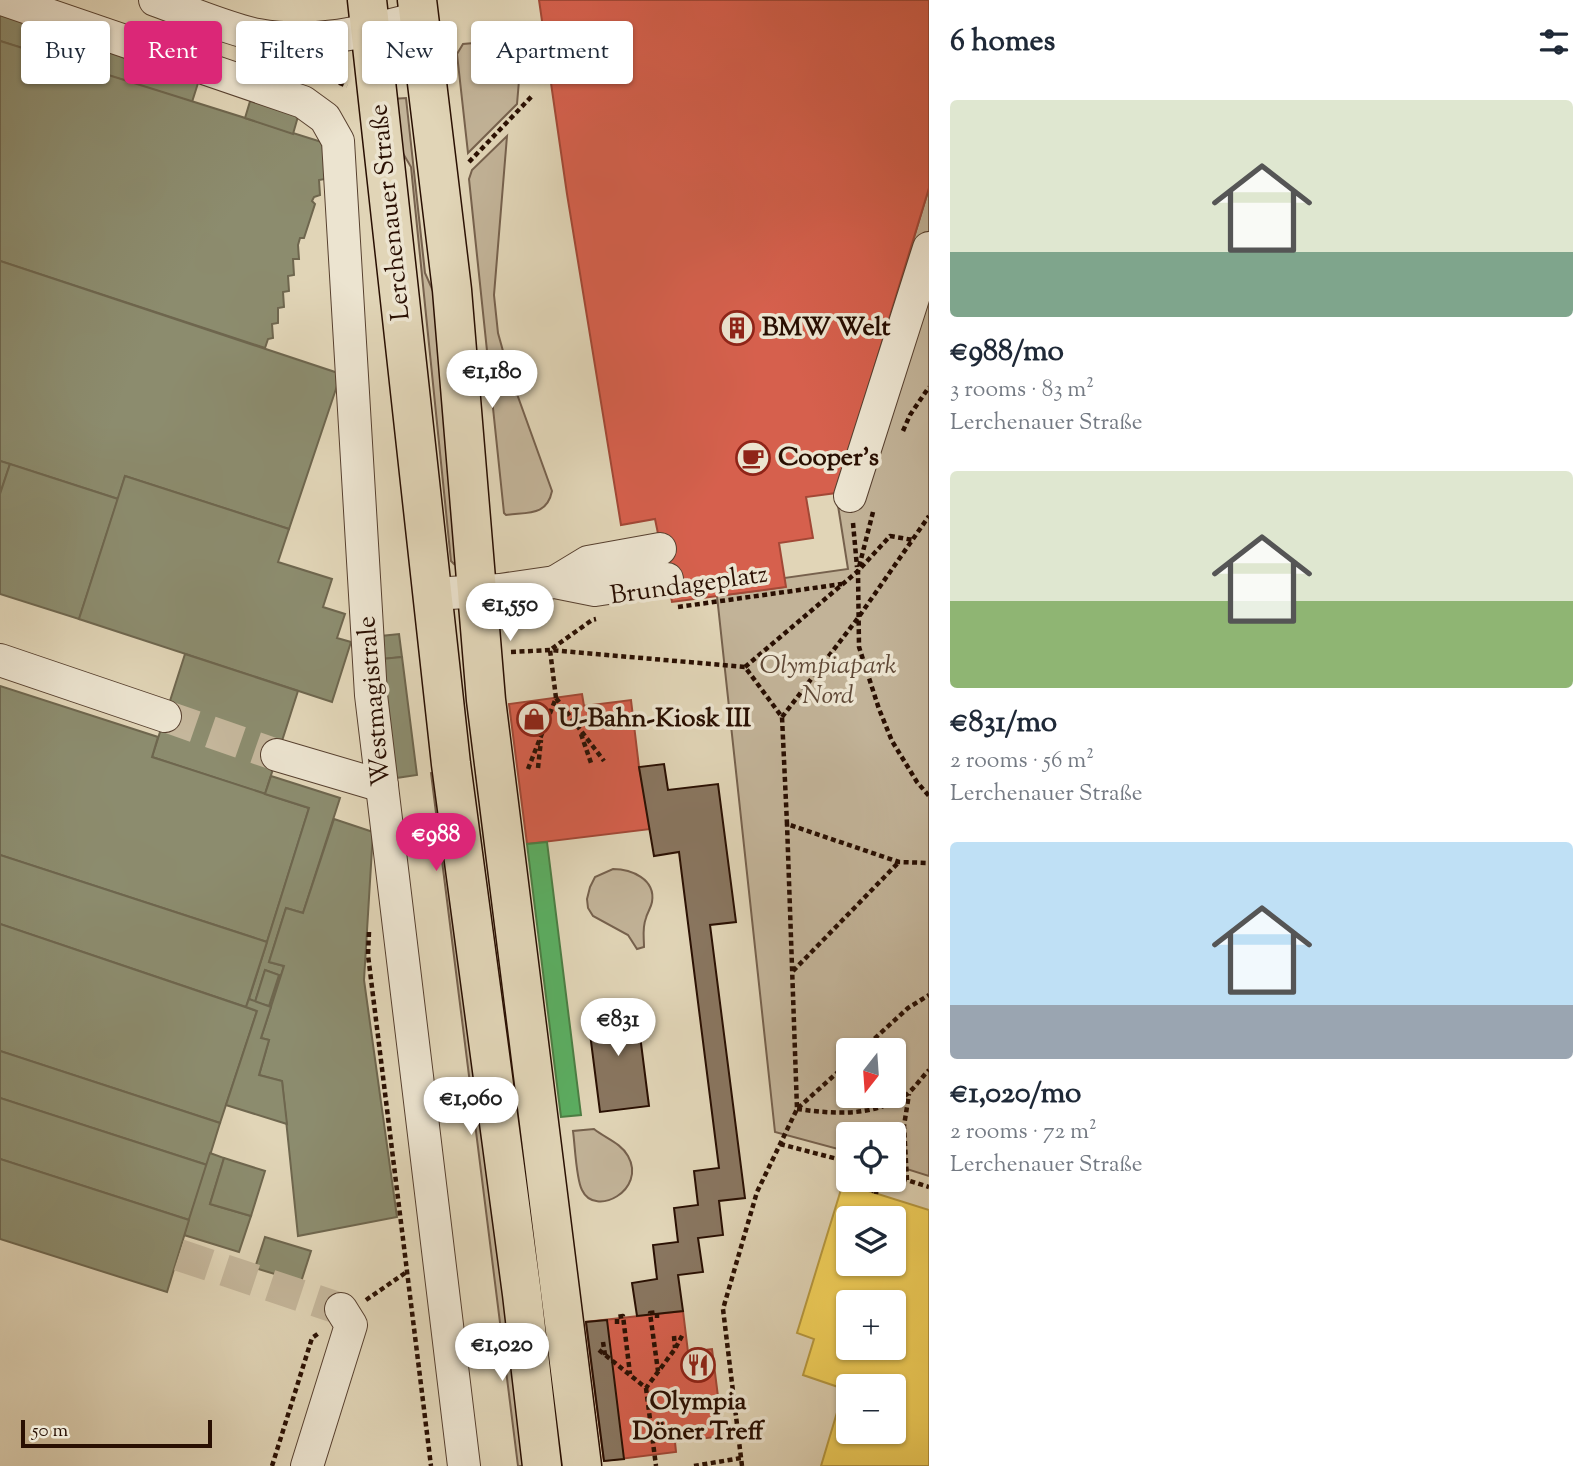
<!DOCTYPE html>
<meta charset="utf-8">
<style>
:root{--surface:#fff;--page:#f2f2f3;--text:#1f2937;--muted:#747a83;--accent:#db2777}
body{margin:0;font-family:"Sorts Mill Goudy",serif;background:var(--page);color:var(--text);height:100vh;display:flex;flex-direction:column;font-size:26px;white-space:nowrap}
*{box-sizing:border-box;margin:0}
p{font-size:23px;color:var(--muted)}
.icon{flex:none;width:38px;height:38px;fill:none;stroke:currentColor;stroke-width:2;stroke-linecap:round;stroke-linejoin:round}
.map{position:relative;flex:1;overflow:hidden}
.drawer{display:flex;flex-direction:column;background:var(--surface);width:665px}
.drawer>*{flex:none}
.guide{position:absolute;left:21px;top:21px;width:665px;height:63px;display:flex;gap:14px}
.needle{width:46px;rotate:197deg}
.controls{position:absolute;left:836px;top:1038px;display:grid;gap:14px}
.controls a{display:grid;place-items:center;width:70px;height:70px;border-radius:7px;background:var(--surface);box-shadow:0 2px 5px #0004;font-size:35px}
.scale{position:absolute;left:21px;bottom:18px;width:191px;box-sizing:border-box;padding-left:7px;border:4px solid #290f02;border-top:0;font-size:19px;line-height:24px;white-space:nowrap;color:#290f02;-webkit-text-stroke:5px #ece4d0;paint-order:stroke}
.price{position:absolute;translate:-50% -60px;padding:0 16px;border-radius:24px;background:#fff;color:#222;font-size:23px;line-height:46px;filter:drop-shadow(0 2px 4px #0008)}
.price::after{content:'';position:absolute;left:50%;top:42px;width:21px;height:16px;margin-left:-10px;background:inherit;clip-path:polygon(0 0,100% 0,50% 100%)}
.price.selected{background:var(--accent);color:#fff}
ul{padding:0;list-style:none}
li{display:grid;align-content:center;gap:14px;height:371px;padding:0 21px}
li span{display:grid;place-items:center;height:217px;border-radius:7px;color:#555}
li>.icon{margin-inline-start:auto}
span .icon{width:126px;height:126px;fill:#fffc;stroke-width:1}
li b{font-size:30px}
h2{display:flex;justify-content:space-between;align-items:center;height:84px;padding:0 21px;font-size:30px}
.chip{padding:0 24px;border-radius:7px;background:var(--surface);box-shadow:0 2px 5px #0004;font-size:24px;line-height:63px}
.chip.selected{background:var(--accent);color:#fff}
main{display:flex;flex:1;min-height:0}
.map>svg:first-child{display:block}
.green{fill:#c2b398;stroke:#76614d;stroke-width:2;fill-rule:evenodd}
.homes{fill:#f6d55c;stroke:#b89a41;stroke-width:2;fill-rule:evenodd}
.shops{fill:#d6604d;stroke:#a24836;stroke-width:2}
.public{fill:#5aae61;stroke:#4b7e44;stroke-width:2}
.industry{fill:#8c8c6e;stroke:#6e664e;stroke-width:2}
.building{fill:#897660;stroke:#290f02;stroke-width:2}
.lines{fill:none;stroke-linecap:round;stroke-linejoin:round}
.minor-tunnel{stroke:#c5b79c;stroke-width:32;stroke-dasharray:32 16;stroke-linecap:butt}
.minor-casing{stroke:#57402f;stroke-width:34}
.major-casing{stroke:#290f02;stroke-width:41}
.path{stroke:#290f02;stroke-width:4.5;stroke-dasharray:5 3.5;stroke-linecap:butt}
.minor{stroke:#ece4d0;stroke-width:32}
.major{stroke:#e1d5b7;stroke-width:38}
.labels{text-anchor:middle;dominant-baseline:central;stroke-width:7;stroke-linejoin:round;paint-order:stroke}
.street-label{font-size:26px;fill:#290f02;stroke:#ece4d0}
.poi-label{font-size:26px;font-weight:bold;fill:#290f02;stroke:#ece4d0;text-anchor:start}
.park-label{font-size:26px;font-style:italic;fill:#5f4836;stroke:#ece4d0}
</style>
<main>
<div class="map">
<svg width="929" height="1466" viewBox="0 0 929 1466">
<rect width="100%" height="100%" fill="#e1d5b7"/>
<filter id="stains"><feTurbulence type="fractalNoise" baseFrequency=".00286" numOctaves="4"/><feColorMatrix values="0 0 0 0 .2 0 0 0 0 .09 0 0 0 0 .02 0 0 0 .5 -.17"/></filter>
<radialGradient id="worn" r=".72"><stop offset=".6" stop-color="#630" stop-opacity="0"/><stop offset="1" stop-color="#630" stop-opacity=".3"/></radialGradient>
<g class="green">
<polygon points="509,40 520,50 521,57 517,104 468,153 457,54 463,44"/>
<polygon points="406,98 425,273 437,300 456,560 454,564 451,561 411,167 401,150 392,99"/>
<path d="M507 136 494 295 498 333 508 369 552 491C547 516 528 512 506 515L504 513 469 179 472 170Z"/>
<path d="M929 188V1176L894 1165V1134H849V1152L775 1132 717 596 785 587 784 578 848 569 836 493ZM849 1050H894V1096H849Z"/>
<polygon points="439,772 526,1466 518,1466 431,773"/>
<path d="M613 869C631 869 656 879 652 902 651 908 647 913 646 918 642 928 644 937 644 947L637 949 628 935 593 916 588 908 587 899 590 887 595 877Z"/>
<path d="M594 1129C605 1138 621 1143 628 1156 647 1190 595 1218 582 1190 576 1179 575 1145 573 1131Z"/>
</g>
<path class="homes" d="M843 1183 929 1210V1466H821L844 1389 803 1375 814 1339 797 1333ZM849 1218H894V1264H849ZM849 1302H894V1348H849ZM849 1386H894V1432H849Z"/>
<g class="shops">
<polygon points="539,0 929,0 929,188 836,493 806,497 813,538 779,543 786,587 672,602 655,519 621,525 567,194"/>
<polygon points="582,694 584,706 631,700 639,767 651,829 527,844 509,704"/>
<polygon points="683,1311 688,1352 712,1349 723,1436 675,1442 676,1452 604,1461 586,1322"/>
</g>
<polygon class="public" points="547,842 581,1115 561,1117 527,844"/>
<g class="industry">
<polygon points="0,2 18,8 41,30 199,80 192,102 0,41"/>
<polygon points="0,41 328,144 325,179 319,180 320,195 314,197 312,201 315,204 304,238 300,238 298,245 299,259 293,259 294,275 288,276 289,291 283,292 284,307 278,308 278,323 272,324 273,338 268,339 265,348 0,261"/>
<polygon points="251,98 299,113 293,134 245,118"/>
<polygon points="0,261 341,374 289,529 125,476 118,499 0,461"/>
<polygon points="0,461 10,464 0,494"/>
<polygon points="10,464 118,499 79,619 0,594 0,494"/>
<polygon points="125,476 289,529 278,562 332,579 323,607 345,614 337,638 351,642 332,702 79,619"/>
<polygon points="399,634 402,657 384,659 381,636"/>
<polygon points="185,654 298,691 265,794 152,757"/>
<polygon points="402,657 417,775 396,778 381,659"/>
<polygon points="0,686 158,737 152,757 309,808 267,942 0,855"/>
<polygon points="271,776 340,798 303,913 286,908 269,962 284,966 271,1007 269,1006 279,975 265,970 255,1002 249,999 309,808 265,794"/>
<polygon points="334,819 373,832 364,980 397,1217 298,1236 282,1081 259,1075 269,1040 261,1038 284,966 269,962 286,908 303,913"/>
<polygon points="0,855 267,942 246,1007 0,924"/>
<polygon points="0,924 257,1011 220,1123 0,1051"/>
<polygon points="265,970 279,975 269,1006 255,1002"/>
<polygon points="249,999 271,1007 261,1038 269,1040 259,1075 282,1081 287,1124 226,1105 257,1011 246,1007"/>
<polygon points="0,1051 220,1123 207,1165 0,1098"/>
<polygon points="0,1098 207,1165 189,1220 0,1159"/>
<polygon points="210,1153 224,1158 210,1204 251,1216 239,1252 184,1235"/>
<polygon points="224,1158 265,1171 251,1216 210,1204"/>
<polygon points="0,1159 189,1220 167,1292 0,1239"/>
<polygon points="265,1237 311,1251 301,1282 255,1268"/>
</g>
<g class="building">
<polygon points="664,764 668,790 718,784 736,922 710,925 745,1198 719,1201 723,1235 698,1238 703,1272 678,1275 683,1311 637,1316 632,1283 657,1279 653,1245 678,1242 674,1208 698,1205 694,1171 719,1168 679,852 654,856 639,767"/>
<polygon points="636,1004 649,1106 600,1112 587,1010"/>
<polygon points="607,1320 624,1459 604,1461 586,1322"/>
</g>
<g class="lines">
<g class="minor-tunnel">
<polyline points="165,716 277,755"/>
<polyline points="179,1255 341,1309"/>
</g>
<g class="minor-casing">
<g id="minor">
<polyline points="5,0 303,102 325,118 338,141 371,695 464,1466"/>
<path d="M155 0C186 11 227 29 258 35 313 45 366 32 419 18"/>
<polyline points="850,496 929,248"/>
<polyline points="555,582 588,562 660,549"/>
<polyline points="432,594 500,590 555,582 595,590 667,579"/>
<polyline points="0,660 165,716"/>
<polyline points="277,755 382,786"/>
<polyline points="307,1466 351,1325 341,1309"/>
</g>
</g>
<g class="major-casing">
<g id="major">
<polyline points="367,0 451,764 522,1294 542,1466"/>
<polyline points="417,0 452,290 486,700 582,1466"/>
</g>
</g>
<g class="path">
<polyline points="300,66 347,86"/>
<polyline points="469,162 532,96"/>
<polyline points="903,431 910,415 929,387"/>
<polyline points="873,512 858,571 859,647 879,709 892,741 917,782 929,796"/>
<polyline points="853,523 857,567"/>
<polyline points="678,607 842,584"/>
<polyline points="511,652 550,650 745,667 782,717 787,824 899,862 929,863"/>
<polyline points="745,667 858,571 890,536 913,540"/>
<polyline points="556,698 550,650 592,620 596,619"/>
<polyline points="782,717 858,618 929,516"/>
<polyline points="581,734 591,763"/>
<polyline points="538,768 541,740"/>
<polyline points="528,769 556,698 604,761"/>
<polyline points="369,932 368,955 431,1466"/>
<polyline points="793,971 899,862"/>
<polyline points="862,1050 908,1008 929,995"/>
<polyline points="798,1108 849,1062"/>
<path d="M797 1109C835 1114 873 1117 906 1095 915 1088 921 1078 929 1070"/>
<polyline points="780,1144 849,1162"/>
<polyline points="894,1176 929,1187"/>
<polyline points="907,1180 904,1126 909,1094"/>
<polyline points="871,1192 878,1180"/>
<polyline points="876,1194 877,1184"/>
<polyline points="366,1300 408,1271"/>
<polyline points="657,1318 657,1312 650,1313 658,1371"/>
<polyline points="617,1324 617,1317 623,1316 630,1374"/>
<polyline points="674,1336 675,1348"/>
<polyline points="603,1342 605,1355"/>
<polyline points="599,1350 646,1388 675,1349 683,1334"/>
<polyline points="646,1388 656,1466"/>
<polyline points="272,1466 312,1338 319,1333"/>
<polyline points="694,1466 741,1458"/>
<polyline points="742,1466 723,1309 757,1192 797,1109 787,824"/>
</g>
<use href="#minor" class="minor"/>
<use href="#major" class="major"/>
</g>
<defs>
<g id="building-ring" transform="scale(1.75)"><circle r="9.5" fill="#ece4d0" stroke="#8f2418" stroke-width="1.5"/><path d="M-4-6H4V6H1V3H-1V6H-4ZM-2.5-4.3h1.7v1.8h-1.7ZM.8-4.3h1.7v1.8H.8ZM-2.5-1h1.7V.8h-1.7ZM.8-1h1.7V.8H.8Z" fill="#8f2418"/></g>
<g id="cafe-ring" transform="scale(1.75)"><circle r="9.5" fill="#ece4d0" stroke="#8f2418" stroke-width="1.5"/><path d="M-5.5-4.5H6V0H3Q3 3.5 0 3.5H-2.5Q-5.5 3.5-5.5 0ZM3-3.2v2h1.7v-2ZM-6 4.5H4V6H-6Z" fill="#8f2418"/></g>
<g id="shop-ring" transform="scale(1.75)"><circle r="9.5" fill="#ece4d0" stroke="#8f2418" stroke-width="1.5"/><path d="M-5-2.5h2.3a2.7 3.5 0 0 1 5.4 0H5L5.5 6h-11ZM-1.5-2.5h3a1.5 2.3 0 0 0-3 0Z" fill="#8f2418"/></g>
<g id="restaurant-ring" transform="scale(1.75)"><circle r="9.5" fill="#ece4d0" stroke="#8f2418" stroke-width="1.5"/><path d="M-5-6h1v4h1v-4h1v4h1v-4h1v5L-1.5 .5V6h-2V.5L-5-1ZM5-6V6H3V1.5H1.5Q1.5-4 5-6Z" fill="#8f2418"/></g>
</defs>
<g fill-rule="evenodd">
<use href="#building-ring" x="737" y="328"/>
<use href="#cafe-ring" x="753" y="458"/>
<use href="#shop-ring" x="534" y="719"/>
<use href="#restaurant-ring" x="698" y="1365"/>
</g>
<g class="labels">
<g class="street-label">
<text transform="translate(391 212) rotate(-96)">Lerchenauer Straße</text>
<text transform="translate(689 586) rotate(-8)">Brundageplatz</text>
<text transform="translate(375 701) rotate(-95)">Westmagistrale</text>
</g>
<g class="poi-label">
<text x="762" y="328">BMW Welt</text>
<text x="778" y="458">Cooper's</text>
<text x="558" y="719">U-Bahn-Kiosk III</text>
<text x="698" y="1402" text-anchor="middle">Olympia<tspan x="698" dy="30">Döner Treff</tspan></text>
</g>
<g class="park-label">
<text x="828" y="666">Olympiapark<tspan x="828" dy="30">Nord</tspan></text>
</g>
</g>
<rect width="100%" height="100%" filter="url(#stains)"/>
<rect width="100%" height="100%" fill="url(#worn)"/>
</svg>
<div class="controls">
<a><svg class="needle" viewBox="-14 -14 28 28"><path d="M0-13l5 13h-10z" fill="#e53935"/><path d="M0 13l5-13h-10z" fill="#747a83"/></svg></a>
<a><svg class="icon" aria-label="locate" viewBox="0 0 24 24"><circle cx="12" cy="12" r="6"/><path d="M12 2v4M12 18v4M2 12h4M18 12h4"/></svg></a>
<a><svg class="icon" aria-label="layers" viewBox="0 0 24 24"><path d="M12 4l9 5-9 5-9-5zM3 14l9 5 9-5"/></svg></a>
<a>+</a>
<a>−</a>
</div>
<div class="scale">50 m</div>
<b class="price" style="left:492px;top:410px">€1,180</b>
<b class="price" style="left:510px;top:643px">€1,550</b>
<b class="price selected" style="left:436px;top:873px">€988</b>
<b class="price" style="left:618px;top:1058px">€831</b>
<b class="price" style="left:471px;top:1137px">€1,060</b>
<b class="price" style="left:502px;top:1383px">€1,020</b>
<div class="guide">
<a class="chip">Buy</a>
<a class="chip selected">Rent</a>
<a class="chip">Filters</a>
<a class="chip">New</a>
<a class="chip">Apartment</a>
</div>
</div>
<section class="drawer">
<h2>6 homes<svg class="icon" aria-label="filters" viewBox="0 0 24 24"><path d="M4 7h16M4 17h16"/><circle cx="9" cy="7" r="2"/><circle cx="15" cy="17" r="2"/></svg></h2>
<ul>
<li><span style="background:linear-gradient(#dfe7d0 70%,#7fa58c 0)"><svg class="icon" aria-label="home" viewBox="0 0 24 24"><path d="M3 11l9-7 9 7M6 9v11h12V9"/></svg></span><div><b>€988/mo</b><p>3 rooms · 83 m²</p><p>Lerchenauer Straße</p></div></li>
<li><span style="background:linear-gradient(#dfe7d0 60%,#8fb573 0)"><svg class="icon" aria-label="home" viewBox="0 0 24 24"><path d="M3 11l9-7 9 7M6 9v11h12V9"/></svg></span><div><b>€831/mo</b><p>2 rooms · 56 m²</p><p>Lerchenauer Straße</p></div></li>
<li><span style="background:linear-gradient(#bfe0f5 75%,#9aa5b1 0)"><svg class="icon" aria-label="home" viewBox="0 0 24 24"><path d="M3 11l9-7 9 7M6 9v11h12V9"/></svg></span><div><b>€1,020/mo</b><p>2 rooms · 72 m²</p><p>Lerchenauer Straße</p></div></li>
</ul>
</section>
</main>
